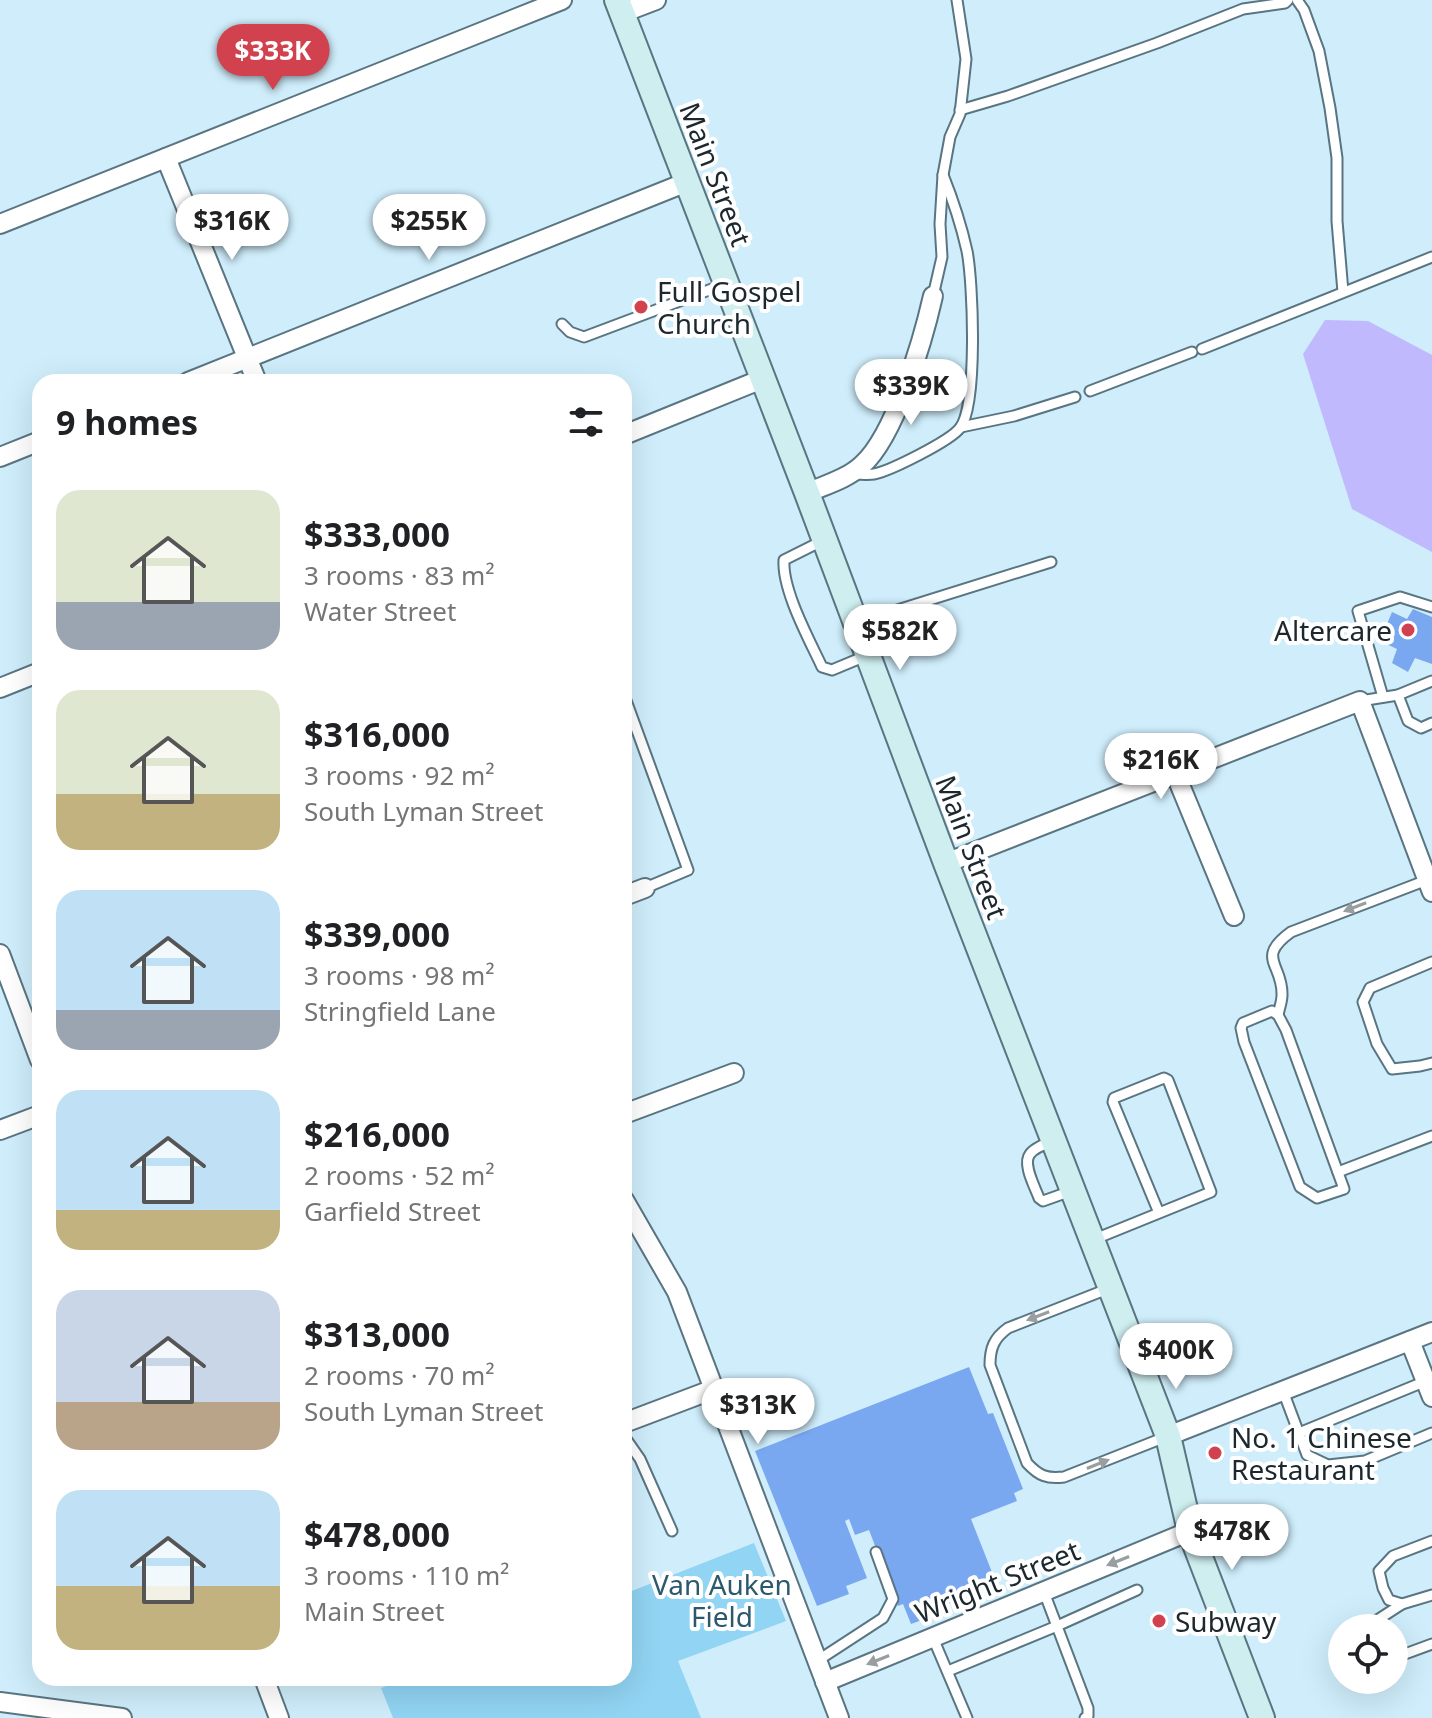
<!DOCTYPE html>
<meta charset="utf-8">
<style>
:root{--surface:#fff;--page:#f6f6f6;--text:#202124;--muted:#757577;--accent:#d2424e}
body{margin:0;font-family:"Noto Sans",sans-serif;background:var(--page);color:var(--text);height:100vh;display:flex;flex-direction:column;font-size:30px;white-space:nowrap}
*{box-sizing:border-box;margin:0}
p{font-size:26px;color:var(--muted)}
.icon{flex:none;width:44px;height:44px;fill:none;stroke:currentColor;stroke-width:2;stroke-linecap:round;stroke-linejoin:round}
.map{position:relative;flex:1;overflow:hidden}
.panel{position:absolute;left:32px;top:374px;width:600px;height:1312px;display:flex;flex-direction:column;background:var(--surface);border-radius:24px;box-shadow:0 8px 32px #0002}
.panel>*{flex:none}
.buttons{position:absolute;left:1328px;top:1614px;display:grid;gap:16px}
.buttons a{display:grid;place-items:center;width:80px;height:80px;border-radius:50%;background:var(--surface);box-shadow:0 8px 32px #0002;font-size:40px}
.price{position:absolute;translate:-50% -68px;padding:0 18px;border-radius:28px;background:#fff;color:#222;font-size:26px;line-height:52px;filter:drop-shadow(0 2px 4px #0008)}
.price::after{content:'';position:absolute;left:50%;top:48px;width:24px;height:18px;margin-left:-12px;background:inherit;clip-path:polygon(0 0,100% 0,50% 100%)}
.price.selected{background:var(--accent);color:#fff}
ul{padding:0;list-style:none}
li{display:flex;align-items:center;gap:24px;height:200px;padding:0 24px}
li span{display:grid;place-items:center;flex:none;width:224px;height:160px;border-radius:24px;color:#555}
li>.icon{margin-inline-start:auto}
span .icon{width:96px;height:96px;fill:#fffc;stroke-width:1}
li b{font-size:34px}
h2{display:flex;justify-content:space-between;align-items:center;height:96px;padding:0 24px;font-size:34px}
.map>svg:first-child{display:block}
.green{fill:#91d4f3}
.water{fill:#c1b9fd}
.building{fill:#79a8f1}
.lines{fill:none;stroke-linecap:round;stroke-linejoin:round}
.lane-casing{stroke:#5a7582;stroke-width:13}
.street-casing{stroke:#5a7582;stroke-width:22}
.secondary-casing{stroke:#5a7582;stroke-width:28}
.lane{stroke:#fff;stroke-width:9}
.street{stroke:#fff;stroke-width:18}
.secondary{stroke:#ceeeef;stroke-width:24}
.oneway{fill:#999ea0}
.poi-dot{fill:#d2424e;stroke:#fff;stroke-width:3}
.labels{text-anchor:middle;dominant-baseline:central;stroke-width:8;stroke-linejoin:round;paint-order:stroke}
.street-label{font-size:28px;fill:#1c282d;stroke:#fff}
.poi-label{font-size:28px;fill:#1c282d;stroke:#fff;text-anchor:start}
.park-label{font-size:28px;fill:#2c596d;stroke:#fff}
</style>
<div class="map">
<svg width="1432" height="1718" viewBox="0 0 1432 1718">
<rect width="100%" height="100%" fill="#cfedfb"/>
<polygon class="green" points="754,1543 786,1621 678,1661 701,1718 393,1718 381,1688 408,1678 624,1678 624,1594"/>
<polygon class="water" points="1325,320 1368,321 1432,355 1432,552 1352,509 1303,354"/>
<g class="building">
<polygon points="1413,609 1432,617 1432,664 1415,658 1408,672 1392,663 1397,649 1380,641 1392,612 1407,619"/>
<polygon points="969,1367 988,1414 993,1413 1023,1489 1014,1493 1017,1501 971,1519 999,1590 963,1604 959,1600 941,1606 944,1612 911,1624 903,1604 898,1606 869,1530 855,1535 849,1519 845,1521 867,1578 846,1586 849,1594 817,1606 755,1451"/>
</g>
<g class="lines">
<g class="lane-casing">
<g id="lane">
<polyline points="1297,0 1304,10 1319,51 1330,108 1337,158 1337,221 1343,292"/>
<polyline points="960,110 1008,96 1157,43 1243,9 1285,3 1288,0"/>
<polyline points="933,296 942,257 940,224 943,175 950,137 960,114 966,59 957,0"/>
<polyline points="562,324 570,332 584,337 725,284"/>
<polyline points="1202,349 1432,257"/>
<polyline points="1090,391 1192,352"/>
<polyline points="961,427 1014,416 1075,397"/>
<path d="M855 474C861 474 868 475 874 474 890 471 950 441 960 428 978 405 973 281 967 251 961 224 953 200 943 175"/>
<path d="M824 540 784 560C782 590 809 639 822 667L832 670 868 655"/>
<polyline points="859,622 1051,562"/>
<polyline points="624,695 688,870 645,888"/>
<polyline points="1398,695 1408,721 1421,728 1432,723"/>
<polyline points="1383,697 1358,611 1400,597 1432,607"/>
<polyline points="1360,701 1398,695 1432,681"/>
<polyline points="1432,962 1370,988 1363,1002 1377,1044 1392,1069 1420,1066 1432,1063"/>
<polygon points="1272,1011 1278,1015 1286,1030 1344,1189 1317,1198 1300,1187 1244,1042 1241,1028 1243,1023"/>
<path d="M1278 1015C1279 1009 1282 1002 1282 995 1283 964 1255 958 1291 932L1427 880"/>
<path d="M1054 1141C1046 1144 1035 1147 1030 1154 1022 1164 1035 1187 1039 1198L1043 1201 1071 1191"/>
<polyline points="1338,1172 1432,1136"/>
<polyline points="1095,1239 1211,1192 1168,1080 1164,1078 1114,1098 1113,1102 1159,1213"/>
<path d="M1110 1288 1008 1328C994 1338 990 1348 990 1365L1027 1463C1039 1476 1047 1479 1064 1477L1168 1436"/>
<polyline points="1283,1391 1307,1455 1328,1465 1365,1461 1432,1433"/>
<polyline points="1299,1433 1426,1381"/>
<polyline points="624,1436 640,1459 672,1531"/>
<polyline points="1432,1541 1393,1556 1379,1571 1383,1588 1389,1600 1402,1604 1432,1595"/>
<polyline points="1044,1592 1088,1708 1088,1716 1085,1718"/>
<polyline points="1365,1628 1402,1604"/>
<polyline points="933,1638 967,1718"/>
<polyline points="1394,1658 1432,1644"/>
<polyline points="817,1661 883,1618 893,1599 876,1552"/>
<polyline points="948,1671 1057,1626 1137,1590"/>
</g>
</g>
<g class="street-casing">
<g id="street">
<polyline points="622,13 656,0"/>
<polyline points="166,158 257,382"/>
<polyline points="0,224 562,0"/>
<polyline points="188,382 687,182"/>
<polyline points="624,435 762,379"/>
<polyline points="0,457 40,441"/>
<path d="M807 493C825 485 847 479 862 465 895 436 923 340 933 296"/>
<polyline points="0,688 40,672"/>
<polyline points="1175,773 1234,916"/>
<polyline points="946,863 1360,701 1432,892"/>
<polyline points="624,896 645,888"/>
<polyline points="0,954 40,1060"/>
<polyline points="624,1114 734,1073"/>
<polyline points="0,1130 40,1115"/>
<polyline points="624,1200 677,1292 839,1718"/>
<polyline points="1410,1341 1432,1397"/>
<polyline points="624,1423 714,1389"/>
<polyline points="1168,1436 1432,1332"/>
<polyline points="264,1678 279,1718"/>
<polyline points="825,1682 1190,1531"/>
<polyline points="0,1702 122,1718"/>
</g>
</g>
<g class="secondary-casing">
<polyline id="secondary" points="617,0 807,493 946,863 1168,1436 1190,1531 1262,1718"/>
</g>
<use href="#lane" class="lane"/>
<use href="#street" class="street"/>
<use href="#secondary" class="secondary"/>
</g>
<defs><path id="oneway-solid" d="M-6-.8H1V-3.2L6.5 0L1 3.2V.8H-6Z" transform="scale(2)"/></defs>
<g class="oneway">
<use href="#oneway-solid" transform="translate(1355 907) rotate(159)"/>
<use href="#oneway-solid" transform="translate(1038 1316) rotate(159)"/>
<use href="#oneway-solid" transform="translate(1098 1464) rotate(-22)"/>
<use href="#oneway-solid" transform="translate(1118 1561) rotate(158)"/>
<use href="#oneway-solid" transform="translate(878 1660) rotate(158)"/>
</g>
<g class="poi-dot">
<circle cx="641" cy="307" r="8"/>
<circle cx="1408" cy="630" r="8"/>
<circle cx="1215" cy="1453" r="8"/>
<circle cx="1159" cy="1621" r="8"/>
</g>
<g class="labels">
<g class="street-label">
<text transform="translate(716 174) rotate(69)">Main Street</text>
<text transform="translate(972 847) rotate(69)">Main Street</text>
<text transform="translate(997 1581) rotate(-22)">Wright Street</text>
</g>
<g class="poi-label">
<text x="657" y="291">Full Gospel<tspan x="657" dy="32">Church</tspan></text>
<text x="1392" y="630" text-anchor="end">Altercare</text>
<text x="1231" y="1437">No. 1 Chinese<tspan x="1231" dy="32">Restaurant</tspan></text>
<text x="1175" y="1621">Subway</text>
</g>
<g class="park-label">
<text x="722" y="1584">Van Auken<tspan x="722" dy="32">Field</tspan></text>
</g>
</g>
</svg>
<div class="buttons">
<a><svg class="icon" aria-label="locate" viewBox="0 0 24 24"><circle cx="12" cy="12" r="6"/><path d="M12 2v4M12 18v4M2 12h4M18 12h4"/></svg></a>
</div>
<b class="price selected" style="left:273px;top:92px">$333K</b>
<b class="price" style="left:232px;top:262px">$316K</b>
<b class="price" style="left:429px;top:262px">$255K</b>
<b class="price" style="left:911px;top:427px">$339K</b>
<b class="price" style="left:900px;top:672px">$582K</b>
<b class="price" style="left:1161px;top:801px">$216K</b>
<b class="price" style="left:1176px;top:1391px">$400K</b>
<b class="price" style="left:758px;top:1446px">$313K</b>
<b class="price" style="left:1232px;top:1572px">$478K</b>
<section class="panel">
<h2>9 homes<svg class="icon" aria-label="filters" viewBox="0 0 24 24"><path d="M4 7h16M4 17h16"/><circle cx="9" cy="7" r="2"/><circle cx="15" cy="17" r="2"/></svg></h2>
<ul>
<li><span style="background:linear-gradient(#dfe7d0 70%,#9aa5b1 0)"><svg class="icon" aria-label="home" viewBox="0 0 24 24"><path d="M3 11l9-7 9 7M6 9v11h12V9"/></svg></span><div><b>$333,000</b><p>3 rooms · 83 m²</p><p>Water Street</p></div></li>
<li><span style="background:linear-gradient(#dfe7d0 65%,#c2b280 0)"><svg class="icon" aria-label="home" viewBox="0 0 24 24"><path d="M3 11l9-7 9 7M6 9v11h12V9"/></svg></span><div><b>$316,000</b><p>3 rooms · 92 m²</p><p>South Lyman Street</p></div></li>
<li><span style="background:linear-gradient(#bfe0f5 75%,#9aa5b1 0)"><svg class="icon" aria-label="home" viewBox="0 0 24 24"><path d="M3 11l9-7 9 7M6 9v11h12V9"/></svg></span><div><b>$339,000</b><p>3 rooms · 98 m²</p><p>Stringfield Lane</p></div></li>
<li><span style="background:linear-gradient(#bfe0f5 75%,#c2b280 0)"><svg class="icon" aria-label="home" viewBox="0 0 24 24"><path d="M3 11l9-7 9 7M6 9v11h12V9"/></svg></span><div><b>$216,000</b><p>2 rooms · 52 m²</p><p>Garfield Street</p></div></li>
<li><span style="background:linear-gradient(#c9d6e8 70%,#b9a48a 0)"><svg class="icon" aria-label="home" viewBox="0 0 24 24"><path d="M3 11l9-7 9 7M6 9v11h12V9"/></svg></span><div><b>$313,000</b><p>2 rooms · 70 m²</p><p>South Lyman Street</p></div></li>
<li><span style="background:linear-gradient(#bfe0f5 60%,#c2b280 0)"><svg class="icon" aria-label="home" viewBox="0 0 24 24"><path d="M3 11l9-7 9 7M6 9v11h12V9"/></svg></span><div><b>$478,000</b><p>3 rooms · 110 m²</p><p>Main Street</p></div></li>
</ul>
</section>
</div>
